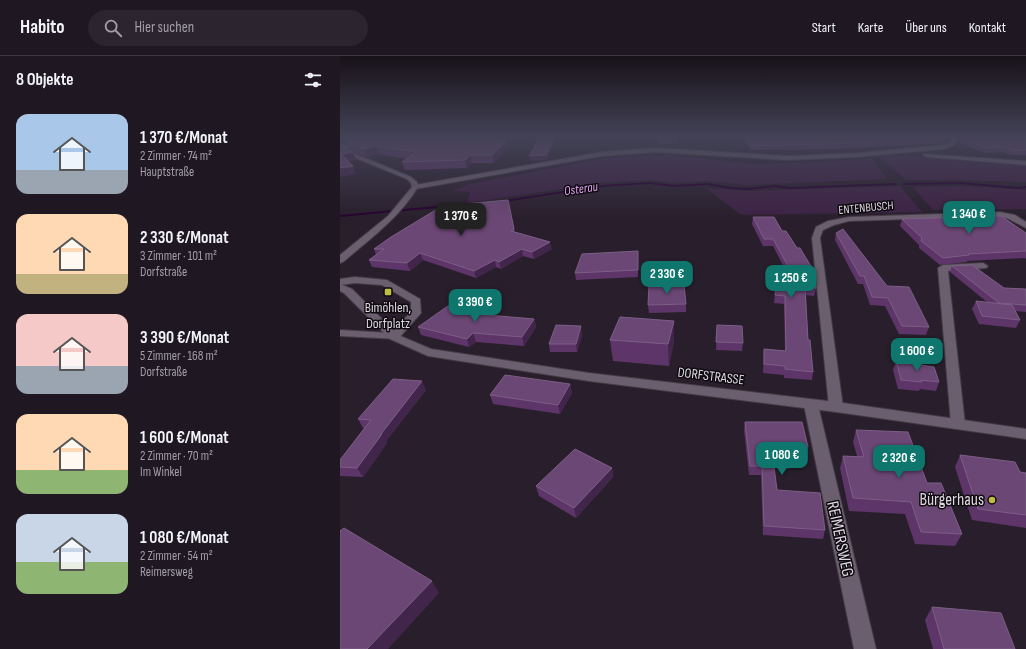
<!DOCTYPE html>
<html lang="de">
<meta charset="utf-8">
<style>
:root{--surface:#1f1721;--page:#2c242e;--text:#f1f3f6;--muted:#a19fa5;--line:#3c363f;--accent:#0f766e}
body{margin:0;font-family:"Sofia Sans Condensed",sans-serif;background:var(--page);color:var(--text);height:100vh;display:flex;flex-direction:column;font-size:15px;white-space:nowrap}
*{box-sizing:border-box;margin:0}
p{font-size:13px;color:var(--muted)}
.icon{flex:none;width:22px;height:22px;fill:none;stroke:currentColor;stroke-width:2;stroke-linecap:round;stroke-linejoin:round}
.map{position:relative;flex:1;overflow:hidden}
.sheet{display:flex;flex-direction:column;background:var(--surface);width:340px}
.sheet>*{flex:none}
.price{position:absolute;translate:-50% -34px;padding:0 9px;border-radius:8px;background:var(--accent);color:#fff;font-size:13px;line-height:26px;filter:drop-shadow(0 1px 2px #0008)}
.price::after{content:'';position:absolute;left:50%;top:24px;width:12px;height:9px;margin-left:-6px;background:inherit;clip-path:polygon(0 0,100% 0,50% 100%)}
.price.active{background:#222;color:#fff}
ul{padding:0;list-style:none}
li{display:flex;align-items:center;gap:12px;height:100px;padding:0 16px}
li span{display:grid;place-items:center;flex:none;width:112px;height:80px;border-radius:12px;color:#555}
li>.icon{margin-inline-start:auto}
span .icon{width:48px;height:48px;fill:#fffc;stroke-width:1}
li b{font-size:17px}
h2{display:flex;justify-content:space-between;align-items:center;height:48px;padding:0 16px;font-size:17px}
header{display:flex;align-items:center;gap:24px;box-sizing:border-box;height:56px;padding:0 20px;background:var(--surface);border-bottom:1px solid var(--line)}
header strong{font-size:19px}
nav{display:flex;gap:22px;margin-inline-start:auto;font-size:14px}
.search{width:280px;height:36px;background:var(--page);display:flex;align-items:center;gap:10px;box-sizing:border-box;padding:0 14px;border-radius:22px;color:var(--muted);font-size:15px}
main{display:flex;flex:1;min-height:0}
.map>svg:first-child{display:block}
.green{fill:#3d2244}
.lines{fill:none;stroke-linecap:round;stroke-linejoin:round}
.stream{fill:#270031;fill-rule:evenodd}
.minor-casing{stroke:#433b45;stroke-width:2}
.tertiary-casing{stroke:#433b45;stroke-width:2}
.minor{fill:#6b5f6f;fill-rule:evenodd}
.tertiary{fill:#6b5f6f;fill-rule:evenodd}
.wall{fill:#5d3568}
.shaded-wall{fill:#42254b}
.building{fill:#6b4775;stroke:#7d5e86}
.poi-dot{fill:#bfbe41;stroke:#0f0b11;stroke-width:1.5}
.labels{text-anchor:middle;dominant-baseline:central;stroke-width:3;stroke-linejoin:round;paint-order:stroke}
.far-street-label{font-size:12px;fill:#dfd8e1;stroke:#0f0b11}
.far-water-label{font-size:13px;font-style:italic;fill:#e3a3f5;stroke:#0f0b11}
.poi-label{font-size:14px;fill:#dfd8e1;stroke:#0f0b11}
.street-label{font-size:14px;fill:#dfd8e1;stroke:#0f0b11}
.near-poi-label{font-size:17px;fill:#dfd8e1;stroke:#0f0b11;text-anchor:end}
.near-street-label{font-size:17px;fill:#dfd8e1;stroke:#0f0b11}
</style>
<header>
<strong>Habito</strong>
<div class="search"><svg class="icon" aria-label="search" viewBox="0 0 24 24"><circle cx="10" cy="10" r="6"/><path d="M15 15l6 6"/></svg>Hier suchen</div>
<nav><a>Start</a><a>Karte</a><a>Über uns</a><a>Kontakt</a></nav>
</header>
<main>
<section class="sheet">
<h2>8 Objekte<svg class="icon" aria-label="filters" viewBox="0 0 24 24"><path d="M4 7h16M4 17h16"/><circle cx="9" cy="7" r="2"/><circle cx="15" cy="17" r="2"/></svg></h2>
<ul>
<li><span style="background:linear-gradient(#a9c7e8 70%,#9aa5b1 0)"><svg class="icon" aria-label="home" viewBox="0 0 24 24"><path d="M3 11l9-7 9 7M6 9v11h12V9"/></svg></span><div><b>1 370 €/Monat</b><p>2 Zimmer · 74 m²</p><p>Hauptstraße</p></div></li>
<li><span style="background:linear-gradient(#ffd9b3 75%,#c2b280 0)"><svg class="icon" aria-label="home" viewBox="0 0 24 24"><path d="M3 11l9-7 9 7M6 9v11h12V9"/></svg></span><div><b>2 330 €/Monat</b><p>3 Zimmer · 101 m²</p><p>Dorfstraße</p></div></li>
<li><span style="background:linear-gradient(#f6c9c9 65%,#9aa5b1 0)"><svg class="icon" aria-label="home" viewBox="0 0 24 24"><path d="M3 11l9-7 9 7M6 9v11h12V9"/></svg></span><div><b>3 390 €/Monat</b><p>5 Zimmer · 168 m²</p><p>Dorfstraße</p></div></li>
<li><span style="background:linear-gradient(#ffd9b3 70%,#8fb573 0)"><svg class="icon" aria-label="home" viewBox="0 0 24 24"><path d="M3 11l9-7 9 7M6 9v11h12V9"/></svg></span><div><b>1 600 €/Monat</b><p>2 Zimmer · 70 m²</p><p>Im Winkel</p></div></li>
<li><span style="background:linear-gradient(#c9d6e8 60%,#8fb573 0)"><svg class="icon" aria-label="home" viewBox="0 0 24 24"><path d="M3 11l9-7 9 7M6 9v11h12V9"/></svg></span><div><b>1 080 €/Monat</b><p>2 Zimmer · 54 m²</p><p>Reimersweg</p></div></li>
</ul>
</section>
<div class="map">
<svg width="686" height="593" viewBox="0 0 686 593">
<rect width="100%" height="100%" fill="#291f2c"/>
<g class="green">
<polygon points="328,99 414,108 480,106 532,102 547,123 406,129 368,125 337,127 310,124 261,127 127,147 130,136 112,135 130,128 264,102"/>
<polygon points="553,99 686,109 686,126 616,124 566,124 539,101"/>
<polygon points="560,130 582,156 401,159 366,132 410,135"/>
<polygon points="627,130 686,134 686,153 593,154 573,131"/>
</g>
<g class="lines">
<g class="stream">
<polygon points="310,126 335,129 368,127 390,131 408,132 434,129 451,131 555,127 557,128 555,129 451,133 434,131 408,134 390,133 368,129 335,131 310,128 262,131 158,147 156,146 158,145 262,129"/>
<polygon points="620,126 679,131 686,130 686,132 679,133 620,128 564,129 562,128 564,127"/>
<polygon points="107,149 108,149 108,151 0,161 0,159"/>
</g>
<g class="minor-casing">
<g id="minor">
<polygon points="607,80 614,80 618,83 614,89 604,93 517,101 448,104 315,96 262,100 75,133 72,131 75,129 262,96 315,92 448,100 517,97 603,89 610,87 612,83"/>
<polygon points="0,88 11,90 0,92"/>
<polygon points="584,98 686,105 686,109 586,101 583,99"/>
<polygon points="660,156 675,159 686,166 686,172 669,163 660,160 509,165 494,169 483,174 480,182 503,351 501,354 491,354 489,351 472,182 476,171 488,165 509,161"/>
<polygon points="643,207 648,210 646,212 608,215 625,368 623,372 618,373 613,372 611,368 598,212 603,209"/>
<polygon points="15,221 47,224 80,243 81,257 58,283 0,280 0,274 51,277 71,256 71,246 42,229 15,227 0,229 0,223"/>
<polygon points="471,344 476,346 478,349 536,593 514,593 464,349 466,346"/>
</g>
</g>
<g class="tertiary-casing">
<g id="tertiary">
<path d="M22 80H29L6 94 71 121 77 126 78 131C59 162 31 182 3 206L0 207V199L48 160 72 131 71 127 67 123 1 96V92Z"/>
<polygon points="0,228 12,233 58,279 91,293 249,317 496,346 686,373 686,383 496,356 249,325 88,300 50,283 4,237 0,235"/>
</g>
</g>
<use href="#minor" class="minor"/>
<use href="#tertiary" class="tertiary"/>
</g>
<g class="wall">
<polygon points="0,80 132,80 129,83 169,91 154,107 132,107 127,112 65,114 62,106 67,103 39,98 27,101 9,94 7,87 6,88 0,87"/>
<polygon points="316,80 337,80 337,87 319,88"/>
<polygon points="400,80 611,80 610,84 606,87 494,93 411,94"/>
<polygon points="616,80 686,80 686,99 670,99 663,96 645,97 618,86 619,82"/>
<polygon points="168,144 175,176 212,193 194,203 183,200 161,213 156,211 136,222 83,204 70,215 32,211 29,204 36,199 34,193"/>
<polygon points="413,161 434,161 476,232 474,240 466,239 468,284 473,316 472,324 444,322 444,319 423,317 424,293 445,295 444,248 434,247 437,216 447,217 433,190 423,190 412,168"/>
<polygon points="562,163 686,177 686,203 685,202 627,205 627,206 600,209 579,192 579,189 560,170"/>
<polygon points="496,177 547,230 589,271 586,279 559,278 545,250 530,249 523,228 518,228 495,184"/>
<polygon points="298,195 298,221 236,224 235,217"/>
<polygon points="612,210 664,232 686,233 686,256 675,255 680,264 676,272 639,268 632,253 636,245 647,246 610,216"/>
<polygon points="346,248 346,256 309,257 308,249"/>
<polygon points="118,252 142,253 144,259 194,263 196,271 184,290 136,286 129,291 81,279 78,271"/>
<polygon points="334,265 334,285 329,310 273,305 270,284"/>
<polygon points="377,269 403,287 402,295 376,294"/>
<polygon points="242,279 237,296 210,296 209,288"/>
<polygon points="556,305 599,326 596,335 580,333 579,335 558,333 553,314"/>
<polygon points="230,328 232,337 220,358 153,348 150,339"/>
<polygon points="86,334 46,385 47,387 23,421 0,420 0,404 24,372 23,372 18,363"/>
<polygon points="405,366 468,391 466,400 451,400 451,404 449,413 434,412 437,434 485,474 483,483 423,479 421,419 409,419 404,374"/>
<polygon points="516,374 587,427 622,478 615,490 575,488 565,458 509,455 500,412 503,400 517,400 513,386"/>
<polygon points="620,399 680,416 686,417 686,472 632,464 615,411"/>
<polygon points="272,412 273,421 236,462 199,440 196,430"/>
<polygon points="592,551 675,593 593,593 585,564"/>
</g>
<g class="shaded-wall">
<polygon points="3,80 19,80 6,86 7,87 6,88"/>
<polygon points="122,80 132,80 121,90 119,83"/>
<polygon points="215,80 216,85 207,104 190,105 189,100"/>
<polygon points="610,80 611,80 610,84 606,87 607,82"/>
<polygon points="167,84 169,91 154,107 152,99"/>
<polygon points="36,90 39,98 27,101 24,93"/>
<polygon points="13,96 16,104 4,106 1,98"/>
<polygon points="130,99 132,107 127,112 125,104"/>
<polygon points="13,110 16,118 0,121 0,112"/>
<polygon points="210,186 212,193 194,203 192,196"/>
<polygon points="182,193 183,200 161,213 159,206"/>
<polygon points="80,197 83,204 70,215 67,207"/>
<polygon points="155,204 156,211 136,222 134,215"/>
<polygon points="142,253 144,261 135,258"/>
<polygon points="194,263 196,271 184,290 182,281"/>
<polygon points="334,265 334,285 329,310 328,288"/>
<polygon points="241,270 242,279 237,296 236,288"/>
<polygon points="133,277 136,286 129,291 127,283"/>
<polygon points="82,325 86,334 46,385 47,387 23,421 17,412 41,378"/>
<polygon points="230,328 232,337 220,358 218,349"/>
<polygon points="272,412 273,421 236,462 234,452"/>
<polygon points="92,525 99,537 48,593 27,593"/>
</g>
<g class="building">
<polygon points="17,80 122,80 119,83 167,84 152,99 130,99 125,104 62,106 76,96 36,90 24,93 6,86"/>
<polygon points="200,80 215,80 206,99 189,100"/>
<polygon points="404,80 610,80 607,82 494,88 411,90"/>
<polygon points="620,80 686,80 686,94 672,95 665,91 646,92 619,82"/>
<polygon points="0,91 13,96 1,98 13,110 0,112"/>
<polygon points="168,144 174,173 171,175 210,186 192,196 182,193 159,206 155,204 134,215 80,197 67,207 29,204 44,193 34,193 51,181 102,150"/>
<polygon points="661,160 686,177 686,195 628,198 629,199 603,202 581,185 582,182 562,163"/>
<polygon points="413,161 434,161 442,175 446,175 457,192 460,192 475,217 476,232 465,232 468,284 470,284 473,316 445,313 445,310 424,308 424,293 446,295 445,240 435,239 437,216 452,217 433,183 424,183"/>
<polygon points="503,173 547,230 569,231 589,271 562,270 548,242 532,241 524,220 520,220 496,177"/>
<polygon points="298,195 298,214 235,217 242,198"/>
<polygon points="632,209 664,232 686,233 686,249 659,247 612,210"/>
<polygon points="344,229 346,248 308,249 309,230"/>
<polygon points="636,245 672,249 680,264 642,260"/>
<polygon points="122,249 142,253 135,258 194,263 182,281 133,277 127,283 78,271 108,250 118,252"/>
<polygon points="280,261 334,265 328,288 270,284"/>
<polygon points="216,269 241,270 236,288 209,288"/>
<polygon points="377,269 402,270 403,287 376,286"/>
<polygon points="556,305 594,311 599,326 581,324 582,326 561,324"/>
<polygon points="165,319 230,328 218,349 150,339"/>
<polygon points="53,323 82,325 41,378 42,378 17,412 0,411 0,404 31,364 18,363"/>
<polygon points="405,366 462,366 468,391 449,391 451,404 433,403 437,434 480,437 485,474 424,470 422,410 410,410"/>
<polygon points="516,374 568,376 587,427 601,427 622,478 581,476 571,446 513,442 503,400 524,401"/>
<polygon points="235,393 272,412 234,452 196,430"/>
<polygon points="620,399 675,406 680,416 686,417 686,459 638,453"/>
<polygon points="4,472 92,525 27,593 0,593 0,475"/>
<polygon points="592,551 661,557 675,593 604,593"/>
</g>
<linearGradient id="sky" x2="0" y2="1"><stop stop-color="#171118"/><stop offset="0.49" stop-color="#434256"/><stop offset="1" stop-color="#434256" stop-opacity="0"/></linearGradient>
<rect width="686" height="163" fill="url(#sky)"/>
<g class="poi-dot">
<rect x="44" y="232" width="8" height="8" rx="2"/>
<circle cx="652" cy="444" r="4"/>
</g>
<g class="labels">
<g class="far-street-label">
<text transform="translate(526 152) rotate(-5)">ENTENBUSCH</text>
</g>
<g class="far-water-label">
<text transform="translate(241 133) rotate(-8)">Osterau</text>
</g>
<g class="poi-label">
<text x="48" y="251">Bimöhlen,<tspan x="48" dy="16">Dorfplatz</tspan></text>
</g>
<g class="street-label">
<text transform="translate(371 320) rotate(7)">DORFSTRASSE</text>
</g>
<g class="near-poi-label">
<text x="644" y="444">Bürgerhaus</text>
</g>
<g class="near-street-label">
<text transform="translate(500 483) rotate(78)">REIMERSWEG</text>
</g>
</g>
</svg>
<b class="price" style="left:629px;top:179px">1 340 €</b>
<b class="price active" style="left:121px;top:181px">1 370 €</b>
<b class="price" style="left:327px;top:239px">2 330 €</b>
<b class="price" style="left:451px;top:243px">1 250 €</b>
<b class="price" style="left:135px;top:267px">3 390 €</b>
<b class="price" style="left:577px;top:316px">1 600 €</b>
<b class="price" style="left:442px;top:420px">1 080 €</b>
<b class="price" style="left:559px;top:423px">2 320 €</b>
</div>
</main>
